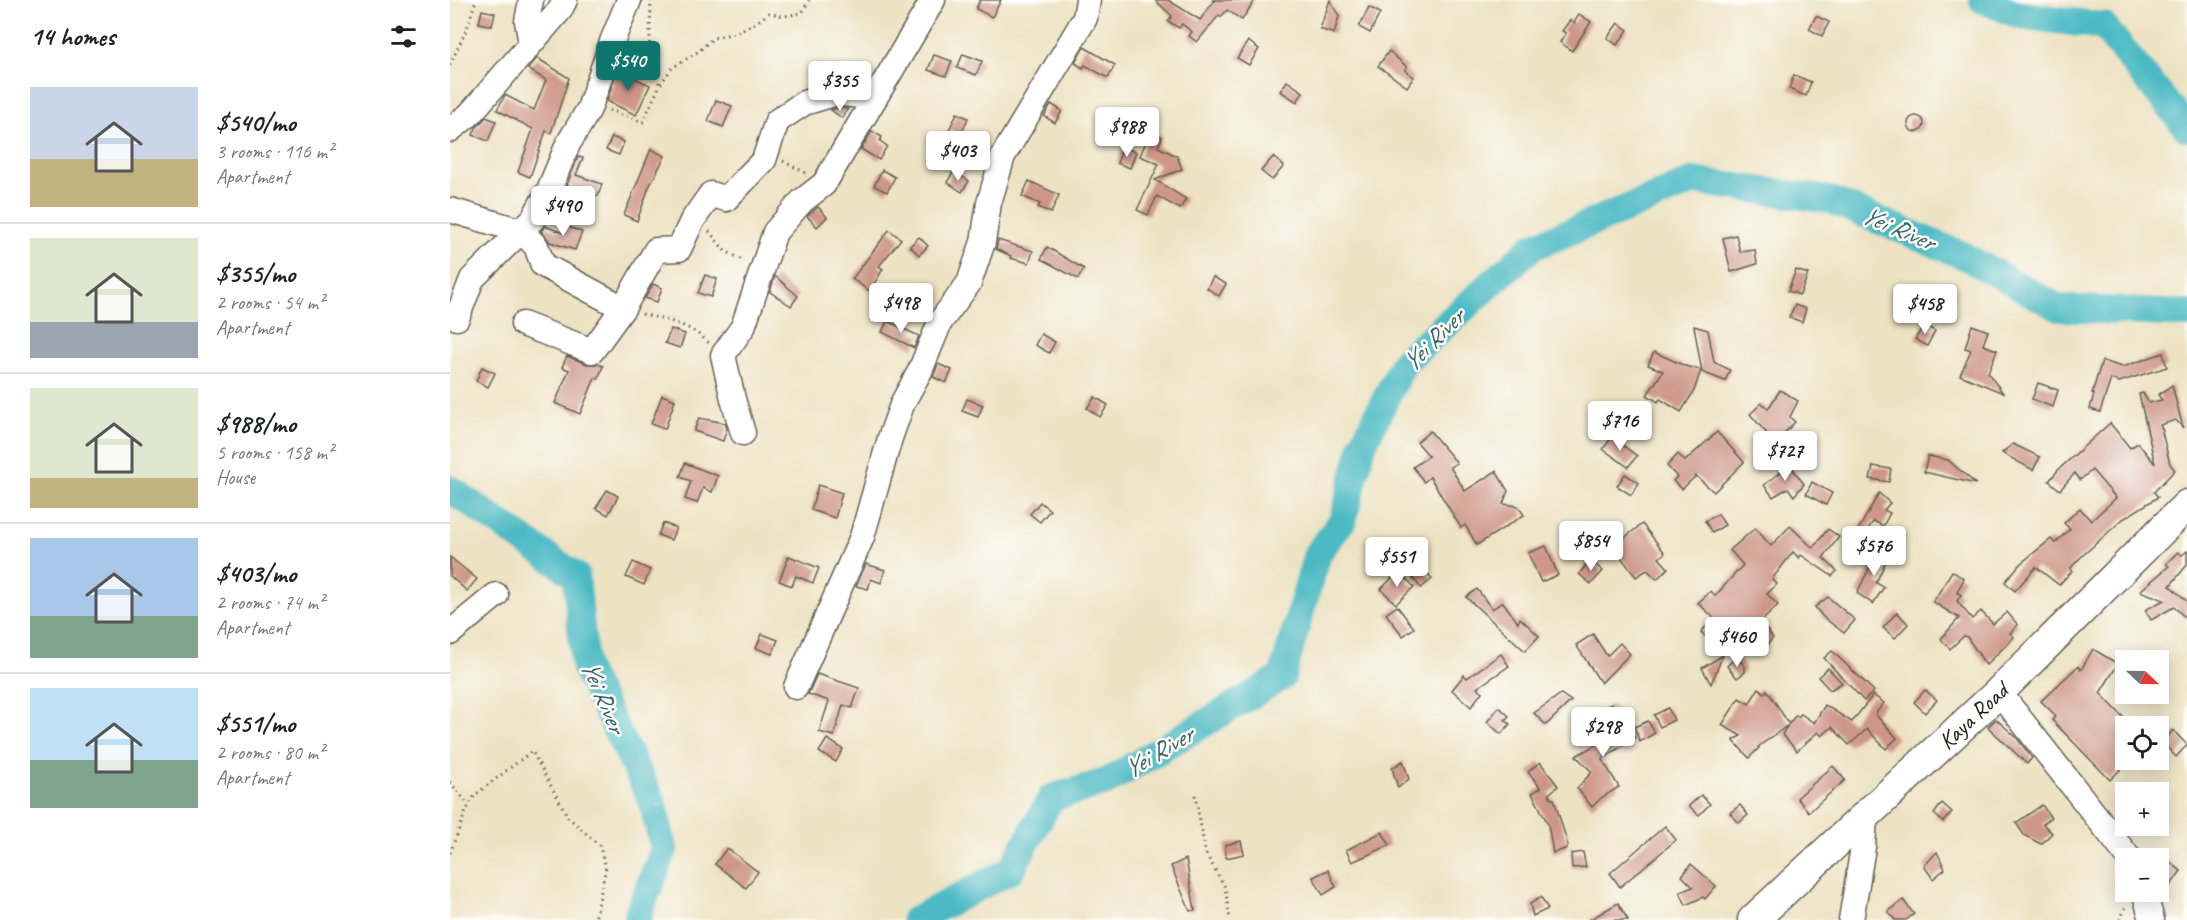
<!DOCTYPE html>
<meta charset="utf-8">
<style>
:root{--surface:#fff;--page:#f2f2f2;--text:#202124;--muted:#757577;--line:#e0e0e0;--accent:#0f766e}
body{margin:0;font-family:Caveat,sans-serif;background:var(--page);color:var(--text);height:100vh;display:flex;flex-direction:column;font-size:22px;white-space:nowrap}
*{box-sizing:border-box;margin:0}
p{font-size:20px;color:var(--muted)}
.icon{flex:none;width:33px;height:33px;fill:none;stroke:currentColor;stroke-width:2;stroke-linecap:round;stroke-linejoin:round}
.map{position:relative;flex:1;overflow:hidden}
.panel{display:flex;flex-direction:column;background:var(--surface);width:450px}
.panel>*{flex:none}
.needle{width:39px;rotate:112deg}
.fabs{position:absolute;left:1665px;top:650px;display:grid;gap:12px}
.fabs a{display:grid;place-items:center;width:54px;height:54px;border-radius:0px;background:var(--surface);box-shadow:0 3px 15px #0003;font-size:30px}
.price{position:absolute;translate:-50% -51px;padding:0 14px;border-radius:6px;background:#fff;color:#222;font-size:20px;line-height:39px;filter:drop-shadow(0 2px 3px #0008)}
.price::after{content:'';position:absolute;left:50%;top:36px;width:18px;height:14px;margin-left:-9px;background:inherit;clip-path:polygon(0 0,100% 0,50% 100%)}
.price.selected{background:var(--accent);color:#fff}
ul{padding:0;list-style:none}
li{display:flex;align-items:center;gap:18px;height:150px;padding:0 30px}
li+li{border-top:2px solid var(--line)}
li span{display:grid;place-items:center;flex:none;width:168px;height:120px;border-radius:0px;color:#555}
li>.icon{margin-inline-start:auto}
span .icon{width:72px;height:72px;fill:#fffc;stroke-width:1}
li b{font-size:26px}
h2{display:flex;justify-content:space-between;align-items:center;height:72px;padding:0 30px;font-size:26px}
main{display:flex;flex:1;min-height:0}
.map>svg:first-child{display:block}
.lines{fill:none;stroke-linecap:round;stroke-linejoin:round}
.river{stroke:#4cbac4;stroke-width:28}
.building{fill:#ce9688}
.minor-casing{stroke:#656156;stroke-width:27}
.major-casing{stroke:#656156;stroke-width:33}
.path{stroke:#656156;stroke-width:3;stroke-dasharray:1.5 4.5;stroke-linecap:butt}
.minor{stroke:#fff;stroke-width:24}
.major{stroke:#fff;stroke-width:30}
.labels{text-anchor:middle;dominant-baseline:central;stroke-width:5;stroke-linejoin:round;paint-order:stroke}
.street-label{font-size:24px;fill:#1c1c1c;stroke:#fdfcf7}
.water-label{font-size:26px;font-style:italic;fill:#326368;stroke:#fdfcf7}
</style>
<main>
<section class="panel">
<h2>14 homes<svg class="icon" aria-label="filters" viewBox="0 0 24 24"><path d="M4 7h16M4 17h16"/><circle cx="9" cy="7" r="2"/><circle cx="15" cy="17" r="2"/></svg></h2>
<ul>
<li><span style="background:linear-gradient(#c9d6e8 60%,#c2b280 0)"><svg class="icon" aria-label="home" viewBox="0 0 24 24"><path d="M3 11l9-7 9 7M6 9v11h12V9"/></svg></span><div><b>$540/mo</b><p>3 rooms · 116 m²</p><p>Apartment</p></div></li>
<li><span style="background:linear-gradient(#dfe7d0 70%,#9aa5b1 0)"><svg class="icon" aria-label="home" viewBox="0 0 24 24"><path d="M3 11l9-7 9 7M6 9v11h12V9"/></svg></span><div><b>$355/mo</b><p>2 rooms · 54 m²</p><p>Apartment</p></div></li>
<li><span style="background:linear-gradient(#dfe7d0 75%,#c2b280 0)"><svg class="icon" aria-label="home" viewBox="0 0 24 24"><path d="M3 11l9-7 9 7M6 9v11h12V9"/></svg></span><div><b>$988/mo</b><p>5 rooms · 158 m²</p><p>House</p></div></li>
<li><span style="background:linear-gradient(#a9c7e8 65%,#7fa58c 0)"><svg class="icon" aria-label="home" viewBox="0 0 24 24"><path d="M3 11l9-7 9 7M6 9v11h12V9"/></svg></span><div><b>$403/mo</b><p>2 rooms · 74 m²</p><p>Apartment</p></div></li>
<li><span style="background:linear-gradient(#bfe0f5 60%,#7fa58c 0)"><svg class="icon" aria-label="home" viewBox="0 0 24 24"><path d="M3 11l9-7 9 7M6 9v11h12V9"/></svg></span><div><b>$551/mo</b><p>2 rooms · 80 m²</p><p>Apartment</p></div></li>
</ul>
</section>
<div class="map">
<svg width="1737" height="920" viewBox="0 0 1737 920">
<rect width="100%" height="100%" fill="#fdfcf7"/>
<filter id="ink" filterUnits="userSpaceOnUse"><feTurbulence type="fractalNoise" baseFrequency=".0167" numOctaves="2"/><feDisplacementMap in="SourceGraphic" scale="12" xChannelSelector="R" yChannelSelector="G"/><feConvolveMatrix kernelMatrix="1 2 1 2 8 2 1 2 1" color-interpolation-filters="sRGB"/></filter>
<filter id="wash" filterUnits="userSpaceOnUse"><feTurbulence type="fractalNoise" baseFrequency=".008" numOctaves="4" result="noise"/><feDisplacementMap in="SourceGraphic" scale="24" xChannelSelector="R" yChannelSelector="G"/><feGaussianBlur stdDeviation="1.35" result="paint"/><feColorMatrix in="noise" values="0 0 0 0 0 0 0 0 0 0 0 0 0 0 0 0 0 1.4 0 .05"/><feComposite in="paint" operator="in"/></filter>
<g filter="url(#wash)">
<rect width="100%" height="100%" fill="#ede2c2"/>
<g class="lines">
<g class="river">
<polyline points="1533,0 1569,15 1653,26 1737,128"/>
<polyline points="0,489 126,576 135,668 202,801 214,849 189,912 188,920"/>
<polyline points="465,920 561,870 601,798 656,782 832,677 867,554 893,520 913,444 954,362 1082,247 1244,181 1381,200 1514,256 1609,308 1737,314"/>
</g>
</g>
<g id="blocks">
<g class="building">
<polygon points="530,0 551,0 542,17 526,9"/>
<polygon points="705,0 718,0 750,20 764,1 762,0 805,0 792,20 777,10 771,17 769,15 747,42 739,36 742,32 732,24 729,28 718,21 722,16"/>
<polygon points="880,0 889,16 884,34 870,29"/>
<polygon points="919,7 930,13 920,33 909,27"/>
<polygon points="32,10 45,13 42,26 29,23"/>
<polygon points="1129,14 1141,22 1122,51 1110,42 1116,33 1112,31 1120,20 1124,23"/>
<polygon points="1366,16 1379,22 1372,36 1359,29"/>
<polygon points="1168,23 1178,30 1167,45 1157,38"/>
<polygon points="798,41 809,49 799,65 787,58"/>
<polygon points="634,47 665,65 658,78 635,65 633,68 625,63"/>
<polygon points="939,51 957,67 955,70 964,77 957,87 928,66"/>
<polygon points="513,54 532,61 526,75 507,68"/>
<polygon points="484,55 502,61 496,76 478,70"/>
<polygon points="87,58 119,78 101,133 96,131 80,177 68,172 83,129 47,110 55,95 84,110 96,80 78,69"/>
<polygon points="168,67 179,72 178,75 200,85 186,115 157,101"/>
<polygon points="1344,75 1361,82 1356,96 1339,89"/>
<polygon points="837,81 853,92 847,102 830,91"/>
<polygon points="266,100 282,106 273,127 258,121"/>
<polygon points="601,104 612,111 605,123 594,116"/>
<polygon points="388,108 398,109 392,118 381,110"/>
<polygon points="507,113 518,118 511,135 499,130"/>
<circle cx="1466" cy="124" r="8"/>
<polygon points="36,117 46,121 38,141 23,135 26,128"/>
<polygon points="422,131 432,137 430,141 437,146 429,160 411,149"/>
<polygon points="700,132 712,137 708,147 727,156 732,169 705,180 736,199 730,209 707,196 698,215 687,210 709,164 690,156"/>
<polygon points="162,137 174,142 169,155 156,150"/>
<polygon points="673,147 686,152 680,168 667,163"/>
<polygon points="201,149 215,156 199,187 187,221 174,215"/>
<polygon points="128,157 133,158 126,175 152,184 148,196 117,185"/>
<polygon points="823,157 834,166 822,180 811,171"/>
<polygon points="432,170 445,177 437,192 424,186"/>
<polygon points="504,171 519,181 512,192 497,182"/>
<polygon points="579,181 609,195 601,213 588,207 590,204 572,196"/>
<polygon points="368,207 377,217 367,227 357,216"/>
<polygon points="95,226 113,233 116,226 132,232 125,250 100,242 91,231"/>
<polygon points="439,230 451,239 429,266 433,269 420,291 402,279"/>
<polygon points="1286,235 1290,252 1305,250 1307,264 1281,272 1273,238"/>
<polygon points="469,237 478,246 469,255 460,246"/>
<polygon points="548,240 583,251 579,263 560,258 561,256 546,249"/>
<polygon points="597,247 634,269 628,279 591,259"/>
<polygon points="1346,270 1358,274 1350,295 1338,291"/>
<polygon points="255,275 267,279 261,297 248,293"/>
<polygon points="325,276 348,296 341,306 320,292"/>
<polygon points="763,277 776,284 769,296 757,288"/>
<polygon points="203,284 212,288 207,302 195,298"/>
<polygon points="1345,305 1356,309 1352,322 1339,317"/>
<polygon points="437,321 469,336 464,348 432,332"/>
<polygon points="1474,325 1485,331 1477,346 1465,339"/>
<polygon points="1522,325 1538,331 1533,345 1547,350 1538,373 1553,393 1510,375 1521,350 1515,348"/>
<polygon points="1244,326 1258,330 1264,362 1280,370 1275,381 1252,372"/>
<polygon points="221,329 235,334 230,348 215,343"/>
<polygon points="591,334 605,342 599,353 585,345"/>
<polygon points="1204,352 1235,366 1251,370 1244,391 1231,412 1210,399 1208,402 1197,395 1213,371 1198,365"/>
<polygon points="1713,353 1717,367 1669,382 1661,379 1650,412 1640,409 1644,394 1642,393 1652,361 1673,367"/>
<polygon points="117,356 137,364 147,364 153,366 148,379 145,378 130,414 105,403 119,370 112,367"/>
<polygon points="488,364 502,370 496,383 483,377"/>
<polygon points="32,367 45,373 38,387 26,381"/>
<polygon points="1588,383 1608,390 1603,407 1582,399"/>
<polygon points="1722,385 1733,428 1726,420 1710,425 1713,431 1712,432 1720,464 1725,470 1704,492 1708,497 1673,519 1630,558 1620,569 1622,571 1609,585 1586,567 1565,591 1555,582 1570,564 1601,539 1605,543 1620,529 1614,523 1630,508 1641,521 1666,498 1642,470 1630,480 1625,473 1610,490 1599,481 1609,469 1660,423 1680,448 1688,443 1705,464 1689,394 1693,393 1699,403 1712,400 1708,395"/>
<polygon points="1330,390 1348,401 1340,417 1345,422 1325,443 1300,414 1312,403 1318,409"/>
<polygon points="212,395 225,400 215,429 201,424"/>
<polygon points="645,397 658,405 650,417 637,408"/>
<polygon points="517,399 533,405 528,417 512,411"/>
<polygon points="249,418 275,423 277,428 273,441 244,431"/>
<polygon points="980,431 1007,463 1000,467 1015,491 1046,471 1058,491 1053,504 1068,506 1074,515 1027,545 1015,525 1011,528 980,477 974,482 963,467 979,456 967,442"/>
<polygon points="1267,432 1294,462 1264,492 1246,476 1232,489 1223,481 1227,477 1217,466 1228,454 1235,461"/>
<polygon points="1162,437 1187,456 1178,467 1153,449"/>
<polygon points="1563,444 1590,457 1583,470 1552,453"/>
<polygon points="1478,456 1498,460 1526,484 1474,472"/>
<polygon points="235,463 268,476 262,492 253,488 247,503 235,499 241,481 230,477"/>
<polygon points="1340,465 1354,484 1344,496 1338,488 1323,497 1314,485"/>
<polygon points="1423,466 1441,469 1439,482 1420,479"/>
<polygon points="1175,474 1189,483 1181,495 1167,486"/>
<polygon points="1362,482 1382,493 1376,505 1356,494"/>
<polygon points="368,485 392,493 385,518 361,510"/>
<polygon points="157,490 168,496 158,515 146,508"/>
<polygon points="1429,493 1440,503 1434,510 1440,513 1433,526 1424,521 1412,536 1407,532"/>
<polygon points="590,502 600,510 590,522 580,514"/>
<polygon points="1268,514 1275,525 1262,533 1255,521"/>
<polygon points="213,523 226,528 221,540 208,535"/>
<polygon points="1192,524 1215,553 1209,558 1218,568 1207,579 1197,570 1186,577 1167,552 1172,548 1169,542"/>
<polygon points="1340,526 1363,548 1378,529 1389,537 1373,558 1387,571 1382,576 1351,555 1349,558 1343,552 1322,579 1327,584 1317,594 1328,605 1311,622 1323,638 1311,652 1290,622 1283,632 1275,625 1260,641 1251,632 1264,618 1248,603 1261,591 1265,596 1293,565 1280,550 1305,528 1321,546"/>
<polygon points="1431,545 1441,550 1426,583 1434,587 1423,604 1407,593"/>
<polygon points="1096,546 1108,575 1091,582 1078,553"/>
<polygon points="1737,551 1737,565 1720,586 1737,601 1737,619 1724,607 1701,620 1695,610 1714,600 1690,591 1719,566 1716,564 1728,552 1732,555"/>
<polygon points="339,556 369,568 363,583 346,576 342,586 329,581"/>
<polygon points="0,557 27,579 17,591 0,576"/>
<polygon points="1140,560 1153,571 1141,584 1129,574"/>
<polygon points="183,562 200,570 194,585 176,577"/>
<polygon points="416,564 435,570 431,583 421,579 418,589 406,586"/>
<polygon points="972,567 982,579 971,588 961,576"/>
<polygon points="1502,571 1514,579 1507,592 1511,595 1507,601 1522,619 1531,611 1543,624 1557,612 1568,625 1560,633 1564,637 1536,665 1517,637 1514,636 1500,649 1491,639 1509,618 1483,602"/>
<polygon points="945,575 949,579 953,575 964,587 946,604 931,589"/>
<polygon points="1027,589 1042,609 1053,602 1068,623 1070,618 1089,636 1075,651 1016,597"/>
<polygon points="1378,597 1405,620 1394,633 1373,617 1365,607"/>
<polygon points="947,606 964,628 953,636 936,614"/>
<polygon points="1447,612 1458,624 1445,638 1433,628"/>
<polygon points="312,634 328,640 322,654 306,648"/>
<polygon points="1143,634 1157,656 1170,643 1180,654 1151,683 1126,645"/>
<polygon points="1643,649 1668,664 1650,693 1676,720 1676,764 1660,780 1602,720 1606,716 1591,701 1628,666 1631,670"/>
<polygon points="1382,651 1424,691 1414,701 1374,658"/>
<polygon points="1051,654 1059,666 1027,688 1032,692 1021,707 1002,690 1014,675 1017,678"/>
<polygon points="1273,655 1261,684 1252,668"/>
<polygon points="1286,657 1295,666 1295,672 1287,678 1277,666"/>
<polygon points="1378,668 1392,683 1380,690 1368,677"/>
<polygon points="367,674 409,688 402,708 393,705 384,736 369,732 379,701 358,694"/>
<polygon points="1309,688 1314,693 1317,690 1339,724 1346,715 1348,717 1351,714 1364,723 1375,705 1402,722 1423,695 1434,703 1425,714 1447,738 1436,749 1417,729 1399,745 1382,727 1372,736 1368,732 1347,751 1332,734 1338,725 1308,747 1309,748 1299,758 1283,740 1291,736 1272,725 1289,698 1299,704"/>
<polygon points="1475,690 1487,700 1475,713 1464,702"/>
<polygon points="1111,694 1121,701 1096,725 1084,713"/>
<polygon points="1162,704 1173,726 1176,724 1185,738 1152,759 1169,787 1151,798 1142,807 1127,788 1142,772 1126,756 1161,736 1149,710"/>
<polygon points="1049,707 1059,716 1055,720 1060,724 1051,734 1037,722"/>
<polygon points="1218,708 1224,720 1210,727 1204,715"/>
<polygon points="1546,719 1567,738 1582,758 1577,764 1538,727"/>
<polygon points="1198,721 1205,733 1190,742 1184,727"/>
<polygon points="1723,730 1737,745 1726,757 1713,743"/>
<polygon points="377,739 393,749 386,762 369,752"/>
<polygon points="953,761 959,779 948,788 942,768"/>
<polygon points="1090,762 1108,786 1099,794 1101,799 1104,799 1118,845 1115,849 1103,853 1098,824 1082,793 1091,788 1078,772"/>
<polygon points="1383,766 1395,780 1359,812 1347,798"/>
<polygon points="1251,795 1260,804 1249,815 1239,806"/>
<polygon points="1492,803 1502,812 1493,822 1484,814"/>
<polygon points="1290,805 1298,815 1289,823 1280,813"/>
<polygon points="1592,805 1601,818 1593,824 1602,833 1591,844 1574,835 1566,823"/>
<polygon points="1215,826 1226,840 1170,887 1160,873"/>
<polygon points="932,832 940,845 902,862 896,850"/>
<polygon points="791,841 794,854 776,858 775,845"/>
<polygon points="277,848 308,872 296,888 265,864"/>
<polygon points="1133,852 1136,867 1122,868 1121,854"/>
<polygon points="1487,852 1495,869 1483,879 1474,866"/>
<polygon points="1715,858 1731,871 1721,885 1708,875 1708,866"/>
<polygon points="736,859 745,910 740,911 721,866"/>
<polygon points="1241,864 1266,886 1255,899 1253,897 1236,905 1230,892 1243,887 1232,876"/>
<polygon points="878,870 886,887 873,895 863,877"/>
<polygon points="1091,897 1098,909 1083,916 1080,904"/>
<polygon points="1453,900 1464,914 1456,920 1445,920 1438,912"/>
<polygon points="1168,903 1178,920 1139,920"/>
</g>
</g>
</g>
<g filter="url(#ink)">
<use href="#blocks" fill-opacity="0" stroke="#656156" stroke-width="1.5"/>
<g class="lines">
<g class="minor-casing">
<g id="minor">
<polyline points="81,43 77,21 81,0"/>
<polyline points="0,130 20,114 110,10 115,0"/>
<polyline points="0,210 71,231 86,246 93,265 173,308"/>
<polyline points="7,318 22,279 83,219 99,190 118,144 139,109 163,39 179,0"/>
<polyline points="73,324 142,351 173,308 206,250 229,249 242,221 261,194 276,199 314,160 327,121 354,103 387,93 425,98"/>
<polyline points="293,433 283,399 273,355 293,327 325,232 352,201 374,184 483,0"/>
<polyline points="0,633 46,595"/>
<polyline points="346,687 412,537 440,438 453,402 470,371 490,322 519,283 533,242 539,203 553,156 635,18 638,0"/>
<polyline points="1549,692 1679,858"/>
<polyline points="1694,891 1702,920"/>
<polyline points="1401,920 1413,847 1415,817"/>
</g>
</g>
<g class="major-casing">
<polyline id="major" points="1303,920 1549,692 1737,505"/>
</g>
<g class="path">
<polyline points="201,0 199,60 210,85"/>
<polyline points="0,65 17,28 26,0"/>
<polyline points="159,110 193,122 210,85 222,68 249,51 263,38 285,33 307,22 319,13 334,16 352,13 359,0"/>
<polyline points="333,161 356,173"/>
<polyline points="259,231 275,251 295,261"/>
<path d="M192 314C219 321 238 323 259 343"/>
<polyline points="0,782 19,805"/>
<polyline points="745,795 756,854 775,887 780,920"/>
<polyline points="0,853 16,811 25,795 82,751 118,817 149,845 156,867 145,920"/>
<polyline points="1670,920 1677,904"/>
</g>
<use href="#minor" class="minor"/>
<use href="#major" class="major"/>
</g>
</g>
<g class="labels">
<g class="street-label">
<text transform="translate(1523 716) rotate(-43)">Kaya Road</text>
</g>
<g class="water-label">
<text transform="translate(1448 228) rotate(23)">Yei River</text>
<text transform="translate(983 340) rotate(-45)">Yei River</text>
<text transform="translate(153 696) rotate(67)">Yei River</text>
<text transform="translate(708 752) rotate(-31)">Yei River</text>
</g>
</g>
</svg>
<div class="fabs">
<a><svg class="needle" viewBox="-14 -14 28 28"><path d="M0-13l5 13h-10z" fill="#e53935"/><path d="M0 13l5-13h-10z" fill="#757577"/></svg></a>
<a><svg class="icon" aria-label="locate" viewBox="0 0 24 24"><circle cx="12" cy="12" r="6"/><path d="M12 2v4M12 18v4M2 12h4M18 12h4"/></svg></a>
<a>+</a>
<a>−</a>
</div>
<b class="price selected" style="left:178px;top:92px">$540</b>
<b class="price" style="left:390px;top:112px">$355</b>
<b class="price" style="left:677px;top:158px">$988</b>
<b class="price" style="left:508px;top:182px">$403</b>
<b class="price" style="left:113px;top:237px">$490</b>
<b class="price" style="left:451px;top:334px">$498</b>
<b class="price" style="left:1475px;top:335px">$458</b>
<b class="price" style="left:1170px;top:452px">$716</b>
<b class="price" style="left:1335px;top:482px">$727</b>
<b class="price" style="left:1141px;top:572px">$854</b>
<b class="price" style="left:1424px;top:577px">$576</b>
<b class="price" style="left:947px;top:588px">$551</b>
<b class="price" style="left:1287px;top:668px">$460</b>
<b class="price" style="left:1153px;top:758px">$298</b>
</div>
</main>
